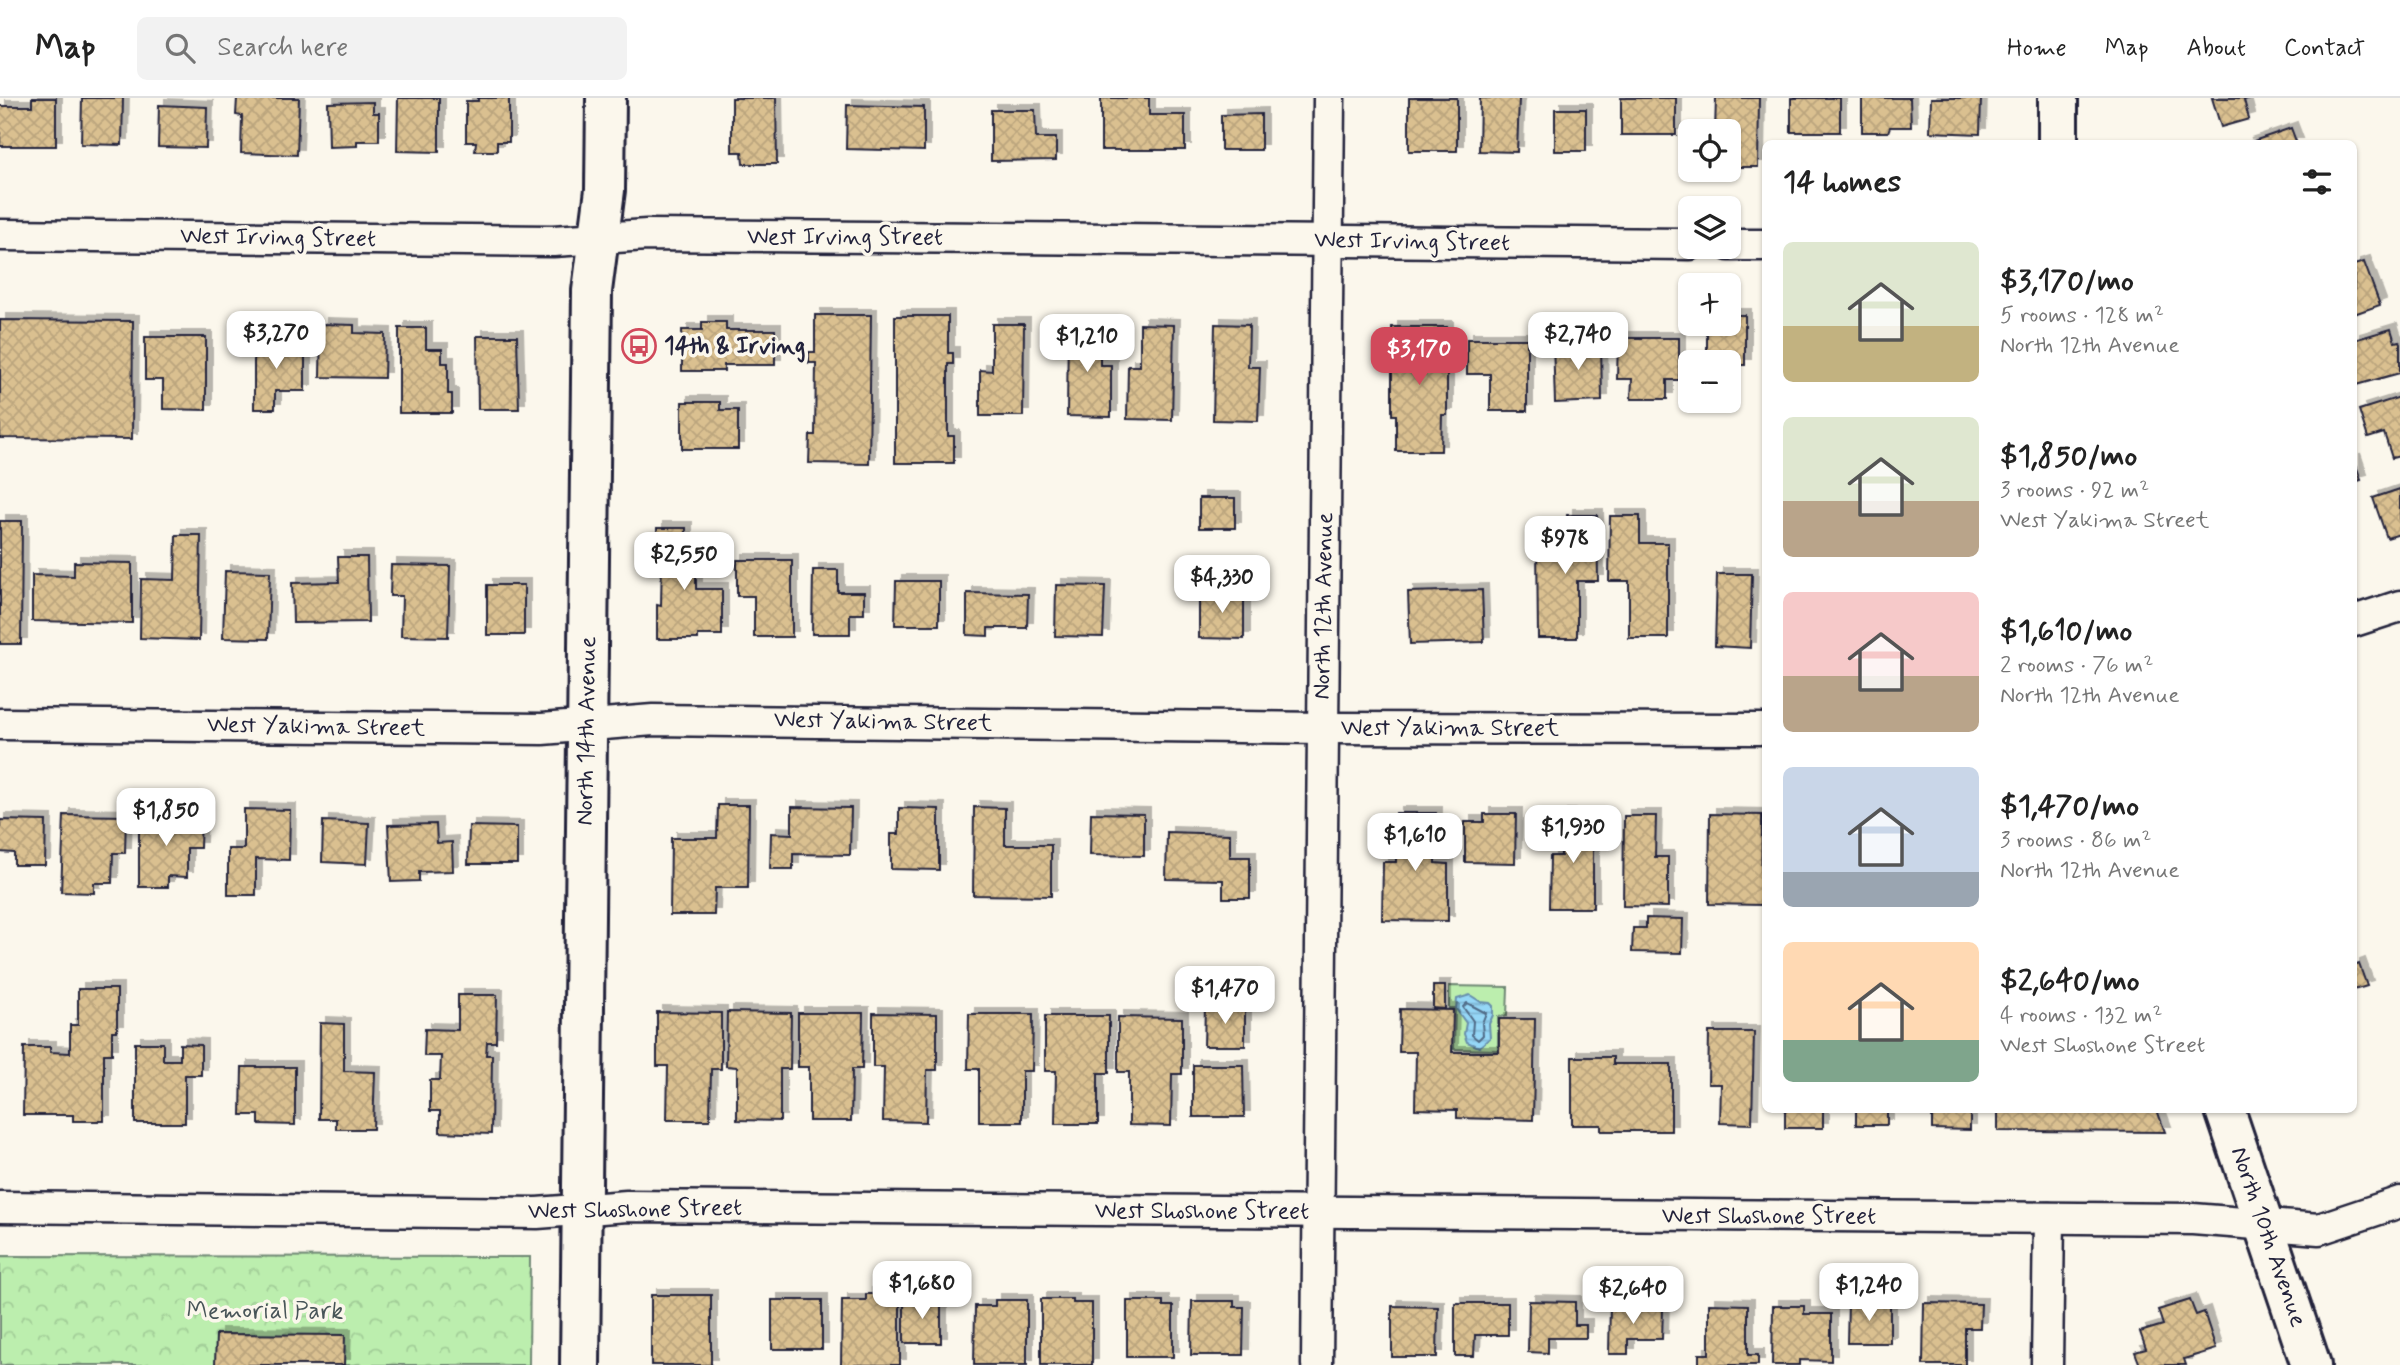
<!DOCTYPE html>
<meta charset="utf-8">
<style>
:root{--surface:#fff;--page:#f2f2f2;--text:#222;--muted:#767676;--line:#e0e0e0;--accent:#d1495b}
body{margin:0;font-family:Mynerve,sans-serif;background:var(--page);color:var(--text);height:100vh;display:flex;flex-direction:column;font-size:26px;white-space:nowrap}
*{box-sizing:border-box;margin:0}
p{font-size:23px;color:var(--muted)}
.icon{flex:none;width:38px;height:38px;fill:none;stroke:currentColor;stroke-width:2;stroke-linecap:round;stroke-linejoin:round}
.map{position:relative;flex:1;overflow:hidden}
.sheet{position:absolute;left:1762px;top:42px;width:595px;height:973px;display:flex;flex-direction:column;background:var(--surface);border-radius:10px;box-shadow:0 2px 5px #0004}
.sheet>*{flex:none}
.fabs{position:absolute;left:1678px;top:21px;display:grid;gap:14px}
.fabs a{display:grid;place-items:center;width:63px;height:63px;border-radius:10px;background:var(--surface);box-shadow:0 2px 5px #0004;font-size:35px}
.price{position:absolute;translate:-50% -60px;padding:0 16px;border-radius:14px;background:#fff;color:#222;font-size:23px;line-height:46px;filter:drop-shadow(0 2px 4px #0008)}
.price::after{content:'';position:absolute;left:50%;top:42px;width:21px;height:16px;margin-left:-10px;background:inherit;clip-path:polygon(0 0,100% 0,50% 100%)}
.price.active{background:var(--accent);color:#fff}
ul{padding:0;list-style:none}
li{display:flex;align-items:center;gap:21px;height:175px;padding:0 21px}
li span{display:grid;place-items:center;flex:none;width:196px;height:140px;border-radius:10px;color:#555}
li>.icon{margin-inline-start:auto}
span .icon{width:84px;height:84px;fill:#fffc;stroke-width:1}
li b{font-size:30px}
h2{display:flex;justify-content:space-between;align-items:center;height:84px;padding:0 21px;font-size:30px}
header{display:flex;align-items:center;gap:42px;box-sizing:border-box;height:98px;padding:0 35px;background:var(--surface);border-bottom:2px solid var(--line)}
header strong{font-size:33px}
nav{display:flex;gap:38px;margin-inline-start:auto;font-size:24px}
.search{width:490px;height:63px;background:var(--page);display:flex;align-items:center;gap:18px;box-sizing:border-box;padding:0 24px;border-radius:10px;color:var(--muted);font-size:26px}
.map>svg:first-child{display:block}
.forest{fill:url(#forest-crowns);stroke:#6f8874;stroke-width:2}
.pitch{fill:#bceeae;stroke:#6f8874;stroke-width:2}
.water{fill:url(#water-rules);stroke:#678fac;stroke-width:2}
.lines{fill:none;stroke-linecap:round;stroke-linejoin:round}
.shore{stroke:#506a86;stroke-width:2}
.building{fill:url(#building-cross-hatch);stroke:#22223b;stroke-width:2;filter:url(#shadow)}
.minor-casing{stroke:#22223b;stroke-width:35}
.tertiary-casing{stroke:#22223b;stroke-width:44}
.minor{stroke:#fbf7ec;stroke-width:30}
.tertiary{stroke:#fbf7ec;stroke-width:38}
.labels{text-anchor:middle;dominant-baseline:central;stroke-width:7;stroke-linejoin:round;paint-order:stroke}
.street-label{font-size:24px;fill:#22223b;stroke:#fbf7ec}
.poi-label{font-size:24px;font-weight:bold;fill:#22223b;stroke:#fbf7ec;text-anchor:start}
.park-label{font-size:24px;fill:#485558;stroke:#fbf7ec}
</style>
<header>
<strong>Map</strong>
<div class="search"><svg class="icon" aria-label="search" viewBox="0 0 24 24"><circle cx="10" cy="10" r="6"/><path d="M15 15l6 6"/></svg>Search here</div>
<nav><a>Home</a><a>Map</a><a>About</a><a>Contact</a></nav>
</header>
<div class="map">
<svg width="2400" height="1267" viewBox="0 0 2400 1267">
<defs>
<pattern id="forest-crowns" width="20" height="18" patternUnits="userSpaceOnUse" patternTransform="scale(1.75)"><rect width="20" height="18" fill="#bceeae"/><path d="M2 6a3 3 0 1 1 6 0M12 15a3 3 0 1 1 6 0" fill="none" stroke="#a1cc97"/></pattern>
<pattern id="water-rules" width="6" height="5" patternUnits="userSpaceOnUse" patternTransform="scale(1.75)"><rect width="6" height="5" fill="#95d7f7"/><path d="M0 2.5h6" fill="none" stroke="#80b8d5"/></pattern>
<pattern id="building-cross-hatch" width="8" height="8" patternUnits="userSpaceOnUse" patternTransform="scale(1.75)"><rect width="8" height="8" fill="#dac090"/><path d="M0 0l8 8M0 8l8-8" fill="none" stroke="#bba57d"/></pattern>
<filter id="shadow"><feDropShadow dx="6" dy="-6" stdDeviation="0" flood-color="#0004"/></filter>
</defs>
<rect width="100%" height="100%" fill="#fbf7ec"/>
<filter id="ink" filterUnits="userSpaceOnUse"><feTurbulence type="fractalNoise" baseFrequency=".0143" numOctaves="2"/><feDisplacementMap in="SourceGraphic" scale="14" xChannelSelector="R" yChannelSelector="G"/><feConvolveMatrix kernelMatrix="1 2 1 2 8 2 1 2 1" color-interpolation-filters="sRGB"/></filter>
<g filter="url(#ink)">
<polygon class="forest" points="0,1158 530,1159 529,1267 0,1267"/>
<polygon class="pitch" points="1449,888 1508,889 1507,918 1498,919 1498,952 1454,951 1455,910 1449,910"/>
<polygon class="water" points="1470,897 1481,904 1490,905 1493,908 1493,917 1489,926 1490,940 1479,949 1467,944 1464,936 1466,925 1456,911 1457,901"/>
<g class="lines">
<polygon class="shore" points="1467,905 1486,915 1482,925 1483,937 1478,942 1472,937 1473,923 1463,909"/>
</g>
<g class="building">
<polygon points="32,0 56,0 56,48 0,48 0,8 32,8"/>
<polygon points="82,0 123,0 122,47 81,46"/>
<polygon points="237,0 299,0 297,57 241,55 242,18 236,17"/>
<polygon points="398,0 439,0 439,54 397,53"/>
<polygon points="478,0 509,0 509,44 497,44 497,53 475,53 476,44 466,44 466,3 478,3"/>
<polygon points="732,0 776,0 777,66 743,66 742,54 732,54"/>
<polygon points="1101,0 1149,0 1149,17 1185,17 1185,52 1101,52"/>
<rect x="1409" y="0" width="48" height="53"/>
<polygon points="1480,0 1519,0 1517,54 1479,53"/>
<rect x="1621" y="0" width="55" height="37"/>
<polygon points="1716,0 1759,0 1758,69 1729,69 1729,33 1715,33"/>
<rect x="1791" y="0" width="49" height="34"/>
<polygon points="1862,0 1910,0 1911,29 1890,29 1888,34 1862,34"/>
<polygon points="1931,0 1981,0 1980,36 1930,34"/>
<polygon points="2212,0 2251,0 2244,2 2249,21 2221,29"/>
<polygon points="373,4 373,15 379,15 379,43 357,43 357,48 329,49 328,5"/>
<polygon points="159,7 207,9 206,50 158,49"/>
<polygon points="847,7 924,9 924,53 846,51"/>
<rect x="1555" y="11" width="31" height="42"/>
<polygon points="991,12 1035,12 1036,40 1056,40 1056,62 991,63"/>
<polygon points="1261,16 1261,52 1221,52 1221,17"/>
<polygon points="2291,30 2297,46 2245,46"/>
<polygon points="2364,164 2380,207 2354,216 2354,167"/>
<polygon points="815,217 871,217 869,366 809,365 810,337 815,337 816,265 809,265 809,254 815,254"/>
<polygon points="1729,217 1745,217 1745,267 1729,267 1729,264 1707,264 1707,226 1729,226"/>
<polygon points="895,218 948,218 948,255 953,255 953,266 948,266 948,338 954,338 954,365 895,365"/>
<polygon points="0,222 133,223 132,341 0,340"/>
<polygon points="702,224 726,224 726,232 775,232 775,267 724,267 724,273 682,273 682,232 702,232"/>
<polygon points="321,226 354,227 354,235 385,236 384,280 320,279"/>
<polygon points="992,226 1024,226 1023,318 980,318 980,272 992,273"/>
<polygon points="1068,226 1100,226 1100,267 1111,267 1111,319 1067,318"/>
<polygon points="1140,226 1174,227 1172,322 1127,321 1128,268 1140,268"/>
<polygon points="1215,226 1249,227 1248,269 1260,269 1258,323 1213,322"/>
<polygon points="1392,229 1447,229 1447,317 1442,317 1441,353 1396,353 1396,317 1392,317"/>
<polygon points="399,230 426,230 426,251 442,251 442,265 448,265 448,296 452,296 452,315 399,315"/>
<polygon points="2391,231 2395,244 2399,243 2400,245 2400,275 2356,287 2354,278 2354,242"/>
<polygon points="477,238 517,238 519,311 478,311"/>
<polygon points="145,239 206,239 206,312 163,311 163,282 145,282"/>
<polygon points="254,240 285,240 285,254 305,254 305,293 275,293 275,311 254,311"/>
<polygon points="1618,240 1679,240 1679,282 1667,282 1667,301 1631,301 1632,281 1617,281"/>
<polygon points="1467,241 1527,241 1527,313 1490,313 1490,276 1467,276"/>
<polygon points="1601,243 1602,303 1555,305 1553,244"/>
<polygon points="2400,299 2400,358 2392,360 2384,335 2368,340 2359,312"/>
<polygon points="682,304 720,304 720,312 738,312 738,351 682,351"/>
<polygon points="2354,361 2361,382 2354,384"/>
<polygon points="2400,391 2400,436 2387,440 2373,400"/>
<rect x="1199" y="400" width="36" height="30"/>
<polygon points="1567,417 1597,417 1598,483 1577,483 1577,540 1538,540 1537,444 1567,444"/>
<polygon points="1610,418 1640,418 1640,445 1668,445 1668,540 1629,540 1629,483 1609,483"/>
<polygon points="0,423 22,423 21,546 0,546"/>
<polygon points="657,430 686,430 686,450 696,450 696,491 722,491 722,537 698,537 698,541 657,541 657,507 661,508 662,457 657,457"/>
<polygon points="176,437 201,437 199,542 140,540 141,481 175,482"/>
<polygon points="338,459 367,459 368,524 293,525 292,485 339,484"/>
<polygon points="737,462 792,462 792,539 754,539 754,498 737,498"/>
<polygon points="74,464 132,465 132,525 32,523 32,477 74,478"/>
<polygon points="391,467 450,468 448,539 401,538 402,498 390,498"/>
<polygon points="813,472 838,472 838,494 864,494 864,516 850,516 850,536 812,536"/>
<polygon points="225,473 270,474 268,541 223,540"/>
<polygon points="1717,476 1752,476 1750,550 1715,548"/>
<polygon points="896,483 939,483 939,527 895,527"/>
<rect x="487" y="487" width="37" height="50"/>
<polygon points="1056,487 1105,488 1103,539 1055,538"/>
<polygon points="1482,492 1484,544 1410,546 1408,494"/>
<polygon points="1199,493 1244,493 1244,541 1199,540"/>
<polygon points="967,495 1028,496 1027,530 988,530 988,538 967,537"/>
<polygon points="718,707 749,707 748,790 715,790 714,817 670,817 671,740 717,740"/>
<polygon points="792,709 851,710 850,757 793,756 793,771 770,771 771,735 792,736"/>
<polygon points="974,709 1005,710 1005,747 1051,747 1051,798 973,797"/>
<polygon points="899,710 939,711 939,772 891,771 891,736 899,736"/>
<polygon points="244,711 290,712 289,762 256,761 256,797 228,797 228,751 244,751"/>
<polygon points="1091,715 1144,716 1144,758 1090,757"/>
<polygon points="1396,715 1436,715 1435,765 1448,766 1448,823 1382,822 1383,764 1396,764"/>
<polygon points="1484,716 1516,716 1515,765 1465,764 1465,724 1484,724"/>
<polygon points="1710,716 1762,717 1761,807 1709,806"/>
<polygon points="64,717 126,718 125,755 113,755 112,785 94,785 94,795 61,794"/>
<polygon points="1561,717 1593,718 1593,810 1549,810 1550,758 1561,758"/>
<polygon points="139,718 201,719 200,750 187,750 187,779 168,778 168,789 139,789"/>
<polygon points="1624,718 1656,718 1655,759 1668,759 1668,809 1623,808"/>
<polygon points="0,722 46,723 45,767 14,767 14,755 0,754"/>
<polygon points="323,723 369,725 367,766 322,764"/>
<polygon points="436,726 437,745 452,744 453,773 419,774 419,783 391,784 388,727"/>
<polygon points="469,728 517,729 517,766 468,766"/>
<polygon points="1167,734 1230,736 1230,759 1250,759 1250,800 1223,800 1223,782 1166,781"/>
<polygon points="1646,820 1683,821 1682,855 1632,854 1633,830 1646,830"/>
<polygon points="2359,866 2367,888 2354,892 2354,868"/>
<polygon points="1433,888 1445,888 1445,911 1433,910"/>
<polygon points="78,891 117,891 117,933 112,933 112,956 104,956 104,1023 73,1023 73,1017 23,1017 24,949 50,949 50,954 70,955 70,927 78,927"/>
<polygon points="458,897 497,897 496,944 487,944 486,957 492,957 491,1036 440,1034 440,1013 430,1013 430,982 440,982 441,958 424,958 425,931 458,932"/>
<polygon points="1205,908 1245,908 1245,948 1204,948"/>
<polygon points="1400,911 1453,912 1452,954 1499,954 1499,921 1535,921 1533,1022 1457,1020 1457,1012 1415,1011 1416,954 1399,954"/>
<polygon points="657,914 721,915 721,971 711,971 710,1022 667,1022 668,968 657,968"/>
<polygon points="727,914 791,915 790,971 780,971 780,1023 737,1022 737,969 726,968"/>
<polygon points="798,915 863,915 862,971 852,971 851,1023 809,1023 809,969 798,969"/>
<polygon points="873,915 937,916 937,972 927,972 926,1024 883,1023 884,969 873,969"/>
<polygon points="969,916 1033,916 1032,973 1022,973 1022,1024 979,1024 979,971 968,971"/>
<polygon points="1045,918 1109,918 1109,975 1098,975 1098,1026 1055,1026 1056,973 1045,973"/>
<polygon points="1118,919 1182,920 1182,976 1172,976 1171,1028 1129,1027 1129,974 1118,974"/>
<polygon points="320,925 344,926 344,973 375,974 373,1031 336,1031 336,1021 319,1021"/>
<polygon points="1709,934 1754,934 1752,1026 1720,1025 1721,986 1708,986"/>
<polygon points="135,945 163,945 163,962 180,962 180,946 201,947 201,977 185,977 185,1025 135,1025"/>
<polygon points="1572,959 1613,959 1613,966 1671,966 1671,1033 1601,1033 1601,1027 1572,1027"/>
<polygon points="1193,967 1243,967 1244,1019 1193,1019"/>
<polygon points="242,969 295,969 295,1027 259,1026 259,1017 241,1017"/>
<rect x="1785" y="1012" width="38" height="18"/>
<rect x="1856" y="1012" width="31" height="15"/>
<polygon points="1932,1012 1970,1012 1970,1032 1932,1031"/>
<polygon points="1998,1012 2157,1012 2165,1034 1998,1033"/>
<polygon points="866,1196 900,1196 900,1267 841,1267 842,1202 866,1202"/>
<rect x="651" y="1197" width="60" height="70"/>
<rect x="904" y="1201" width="37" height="44"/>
<polygon points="1041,1201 1073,1201 1073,1205 1092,1205 1092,1267 1041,1267"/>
<rect x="772" y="1202" width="50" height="49"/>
<polygon points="995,1202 1027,1202 1027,1267 974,1267 975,1208 995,1208"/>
<polygon points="2190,1202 2196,1217 2204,1214 2216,1251 2184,1261 2186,1267 2140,1267 2135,1254 2146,1251 2140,1234 2163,1227 2158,1212"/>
<polygon points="1127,1203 1163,1203 1163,1208 1173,1208 1173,1259 1127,1259"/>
<polygon points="1192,1203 1234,1203 1234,1209 1244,1209 1243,1257 1191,1257"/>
<polygon points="1529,1203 1575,1204 1575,1227 1586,1227 1586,1240 1548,1240 1548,1255 1528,1254"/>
<polygon points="1455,1205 1508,1205 1508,1237 1475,1237 1474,1258 1455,1258"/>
<polygon points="1610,1205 1637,1205 1636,1211 1663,1211 1662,1241 1628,1241 1628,1256 1609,1256"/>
<polygon points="1848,1205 1890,1206 1890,1245 1847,1245"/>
<polygon points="1924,1205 1981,1206 1980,1230 1965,1230 1965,1267 1923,1267"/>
<polygon points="1709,1206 1748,1207 1748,1257 1758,1257 1758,1267 1699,1267 1699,1256 1709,1256"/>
<polygon points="1392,1208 1438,1209 1437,1259 1392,1259"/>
<polygon points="1773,1208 1804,1208 1804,1216 1831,1216 1831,1263 1799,1262 1799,1267 1772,1267"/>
<polygon points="216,1236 345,1237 344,1267 215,1267"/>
</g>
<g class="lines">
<g class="minor-casing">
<g id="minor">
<polyline points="0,137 553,143 647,137 1690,146"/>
<polyline points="1729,147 1766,147"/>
<polyline points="2354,523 2400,508"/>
<polyline points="0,626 542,631 653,622 1323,630 1766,631"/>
<polyline points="0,1109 537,1115 627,1108 2193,1121 2319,1131 2400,1104"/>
<polyline points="1317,1267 1329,0"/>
<polyline points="2047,1267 2049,1120"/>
</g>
</g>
<g class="tertiary-casing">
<g id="tertiary">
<polyline points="2058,46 2058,0"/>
<polyline points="2225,1012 2311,1267"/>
<polyline points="580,1267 592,193 605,92 606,0"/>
</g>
</g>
<use href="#minor" class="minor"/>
<use href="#tertiary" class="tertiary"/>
</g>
</g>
<defs>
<g id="bus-ring" transform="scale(1.75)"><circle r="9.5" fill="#fbf7ec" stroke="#d1495b" stroke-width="1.5"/><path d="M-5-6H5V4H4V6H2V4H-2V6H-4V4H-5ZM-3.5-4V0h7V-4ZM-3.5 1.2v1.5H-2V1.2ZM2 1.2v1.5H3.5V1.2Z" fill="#d1495b"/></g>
</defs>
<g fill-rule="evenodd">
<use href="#bus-ring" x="639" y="248"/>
</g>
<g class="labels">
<g class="street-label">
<text x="845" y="139">West Irving Street</text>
<text transform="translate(278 140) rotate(1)">West Irving Street</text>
<text transform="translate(1412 144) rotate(1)">West Irving Street</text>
<text transform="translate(1324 508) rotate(-89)">North 12th Avenue</text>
<text transform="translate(883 624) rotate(1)">West Yakima Street</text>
<text transform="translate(316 629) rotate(1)">West Yakima Street</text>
<text x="1450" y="630">West Yakima Street</text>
<text transform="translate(587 633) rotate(-89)">North 14th Avenue</text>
<text transform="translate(635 1112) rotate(-1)">West Shoshone Street</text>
<text x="1202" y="1113">West Shoshone Street</text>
<text x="1769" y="1118">West Shoshone Street</text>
<text transform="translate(2268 1139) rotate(71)">North 10th Avenue</text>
</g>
<g class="poi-label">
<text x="664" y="248">14th &amp; Irving</text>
</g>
<g class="park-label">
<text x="265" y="1213">Memorial Park</text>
</g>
</g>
</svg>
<div class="fabs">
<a><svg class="icon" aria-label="locate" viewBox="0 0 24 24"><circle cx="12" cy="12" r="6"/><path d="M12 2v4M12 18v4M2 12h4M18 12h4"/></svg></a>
<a><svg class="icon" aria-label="layers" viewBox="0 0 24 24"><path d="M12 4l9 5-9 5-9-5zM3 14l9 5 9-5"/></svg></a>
<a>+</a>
<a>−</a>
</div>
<b class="price" style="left:276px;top:273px">$3,270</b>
<b class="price" style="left:1578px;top:274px">$2,740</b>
<b class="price" style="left:1087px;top:276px">$1,210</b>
<b class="price active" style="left:1419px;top:289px">$3,170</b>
<b class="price" style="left:1565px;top:478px">$978</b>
<b class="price" style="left:684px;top:494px">$2,550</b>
<b class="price" style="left:1222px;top:517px">$4,330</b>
<b class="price" style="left:166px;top:750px">$1,850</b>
<b class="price" style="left:1573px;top:767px">$1,930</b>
<b class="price" style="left:1415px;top:775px">$1,610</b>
<b class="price" style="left:1225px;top:928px">$1,470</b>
<b class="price" style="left:922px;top:1223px">$1,680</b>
<b class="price" style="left:1869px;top:1225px">$1,240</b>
<b class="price" style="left:1633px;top:1228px">$2,640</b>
<section class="sheet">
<h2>14 homes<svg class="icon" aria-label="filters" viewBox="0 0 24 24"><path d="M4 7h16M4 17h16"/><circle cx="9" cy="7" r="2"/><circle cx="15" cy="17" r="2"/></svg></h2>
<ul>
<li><span style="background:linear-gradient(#dfe7d0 60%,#c2b280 0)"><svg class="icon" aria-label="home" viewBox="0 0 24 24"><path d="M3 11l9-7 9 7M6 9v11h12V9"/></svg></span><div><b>$3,170/mo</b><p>5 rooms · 128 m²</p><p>North 12th Avenue</p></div></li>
<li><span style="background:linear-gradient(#dfe7d0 60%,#b9a48a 0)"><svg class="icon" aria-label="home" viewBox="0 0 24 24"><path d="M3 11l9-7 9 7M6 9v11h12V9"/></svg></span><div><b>$1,850/mo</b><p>3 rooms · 92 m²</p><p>West Yakima Street</p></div></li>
<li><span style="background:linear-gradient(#f6c9c9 60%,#b9a48a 0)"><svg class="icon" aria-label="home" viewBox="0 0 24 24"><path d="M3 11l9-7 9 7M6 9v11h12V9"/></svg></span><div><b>$1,610/mo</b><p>2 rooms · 76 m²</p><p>North 12th Avenue</p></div></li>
<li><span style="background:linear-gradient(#c9d6e8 75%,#9aa5b1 0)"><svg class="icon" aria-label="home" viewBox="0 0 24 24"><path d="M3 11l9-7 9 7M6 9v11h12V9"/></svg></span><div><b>$1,470/mo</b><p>3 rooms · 86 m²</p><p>North 12th Avenue</p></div></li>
<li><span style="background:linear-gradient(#ffd9b3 70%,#7fa58c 0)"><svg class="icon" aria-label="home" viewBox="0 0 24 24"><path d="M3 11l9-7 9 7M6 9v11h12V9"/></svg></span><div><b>$2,640/mo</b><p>4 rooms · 132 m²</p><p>West Shoshone Street</p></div></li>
</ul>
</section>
</div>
